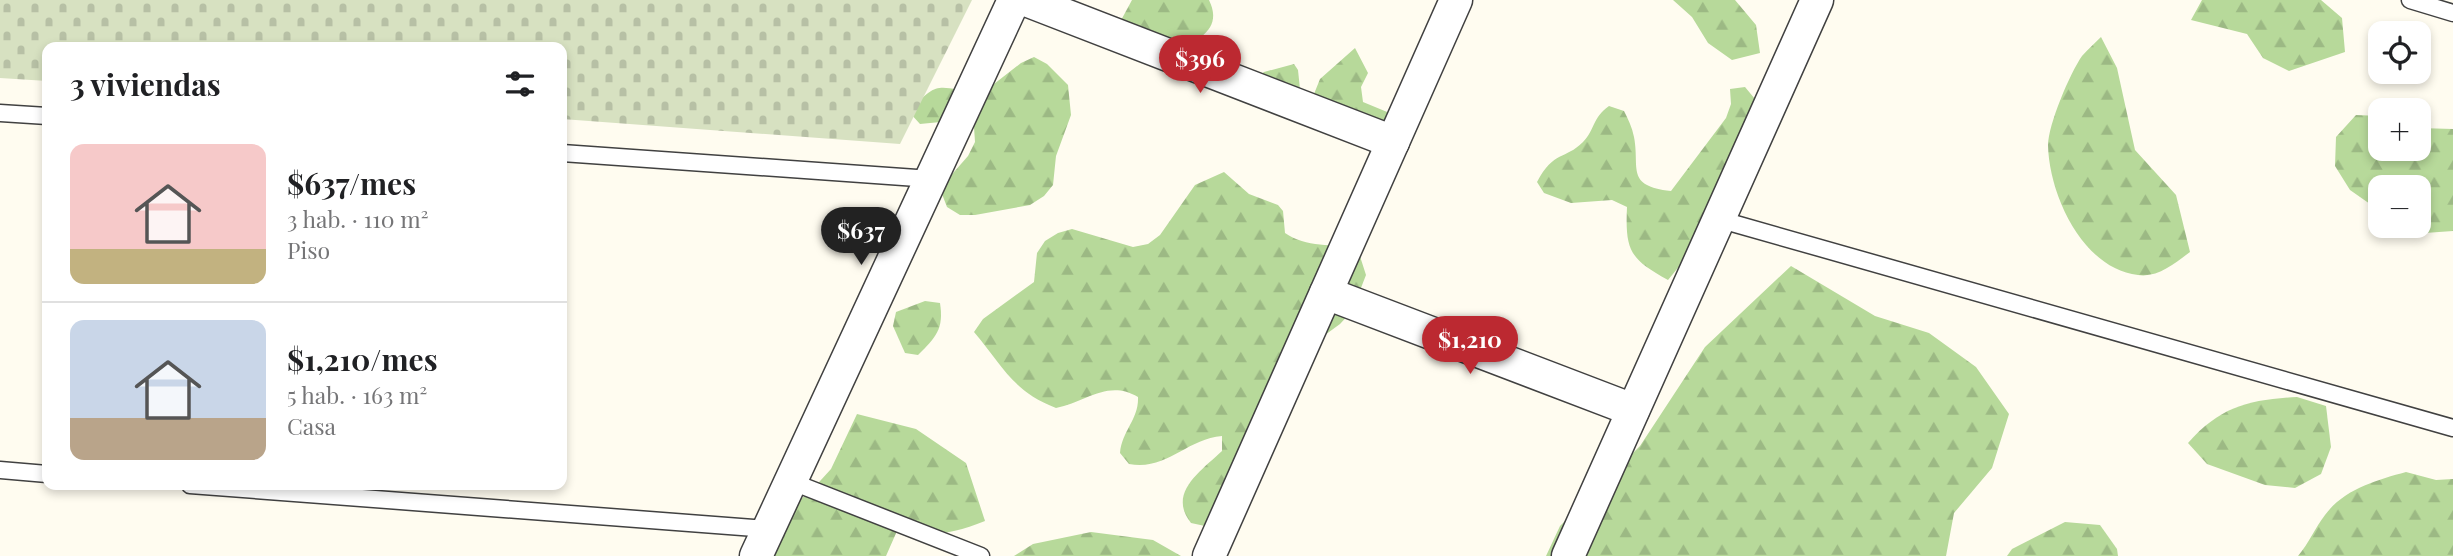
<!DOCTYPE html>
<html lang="es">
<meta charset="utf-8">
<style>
:root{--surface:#fff;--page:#f2f2f2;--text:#202124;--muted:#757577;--line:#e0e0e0;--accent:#bc2931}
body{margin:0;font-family:"Playfair Display",serif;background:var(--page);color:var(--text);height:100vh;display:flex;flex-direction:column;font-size:26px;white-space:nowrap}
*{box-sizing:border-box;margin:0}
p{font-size:23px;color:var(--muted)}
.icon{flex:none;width:38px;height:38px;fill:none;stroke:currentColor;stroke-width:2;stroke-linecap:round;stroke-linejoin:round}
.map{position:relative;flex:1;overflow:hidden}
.side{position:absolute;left:42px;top:42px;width:525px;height:448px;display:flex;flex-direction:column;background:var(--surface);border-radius:14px;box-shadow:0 4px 10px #0003}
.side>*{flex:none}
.controls{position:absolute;left:2368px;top:21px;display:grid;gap:14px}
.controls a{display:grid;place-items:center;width:63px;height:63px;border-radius:14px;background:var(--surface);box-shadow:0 4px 10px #0003;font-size:35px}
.price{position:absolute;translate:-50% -60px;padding:0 16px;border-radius:24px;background:var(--accent);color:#fff;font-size:23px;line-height:46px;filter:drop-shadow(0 2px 4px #0008)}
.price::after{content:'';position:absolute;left:50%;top:42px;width:21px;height:16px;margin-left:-10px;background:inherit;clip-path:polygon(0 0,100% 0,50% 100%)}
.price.on{background:#222;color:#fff}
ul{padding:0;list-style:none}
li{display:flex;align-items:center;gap:21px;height:175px;padding:0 28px}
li+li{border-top:2px solid var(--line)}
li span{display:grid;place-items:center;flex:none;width:196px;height:140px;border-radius:14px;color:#555}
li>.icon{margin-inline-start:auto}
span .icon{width:84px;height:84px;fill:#fffc;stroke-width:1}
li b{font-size:30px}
h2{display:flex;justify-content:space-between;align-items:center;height:84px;padding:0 28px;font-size:30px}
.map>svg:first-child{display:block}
.forest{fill:url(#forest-firs)}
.cemetery{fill:url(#cemetery-stones)}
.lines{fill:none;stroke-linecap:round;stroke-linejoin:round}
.service-casing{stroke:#414141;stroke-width:19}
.minor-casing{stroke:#414141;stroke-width:35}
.service{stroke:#fff;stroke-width:16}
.minor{stroke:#fff;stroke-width:32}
</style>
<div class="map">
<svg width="2453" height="556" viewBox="0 0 2453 556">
<defs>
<pattern id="forest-firs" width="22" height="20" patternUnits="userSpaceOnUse" patternTransform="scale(1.75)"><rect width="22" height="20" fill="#b7d99a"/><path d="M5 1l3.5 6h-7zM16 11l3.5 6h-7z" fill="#9cb984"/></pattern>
<pattern id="cemetery-stones" width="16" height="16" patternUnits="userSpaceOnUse" patternTransform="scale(1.75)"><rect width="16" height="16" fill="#d7e1c1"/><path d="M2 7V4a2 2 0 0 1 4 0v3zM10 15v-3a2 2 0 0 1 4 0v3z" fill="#b7c0a5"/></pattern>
</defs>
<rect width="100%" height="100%" fill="#fffcf0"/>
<g class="forest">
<path d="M1132 0H1209C1220 23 1208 34 1187 46L1119 24Z"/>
<polygon points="1673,0 1735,0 1756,25 1760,53 1732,60 1708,43 1692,17"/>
<polygon points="2202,0 2321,0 2342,18 2345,52 2289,71 2263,58 2247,34 2191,20"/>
<path d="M2101 37 2117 68 2135 150 2176 195 2190 252C2175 263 2158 278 2138 275 2083 269 2049 195 2048 145 2048 125 2070 73 2082 56 2088 49 2095 43 2101 37Z"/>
<polygon points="1355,48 1368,73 1361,87 1363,102 1392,114 1387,129 1318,107 1314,94 1320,79"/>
<path d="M1034 57 1047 64 1068 85 1071 115 1056 156 1053 185 1044 196 1030 205 975 215H960L947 207 942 194 947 180 968 156 975 142 974 127 961 120 920 124 910 113C940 72 943 94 985 91L1021 63Z"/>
<polygon points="1294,64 1298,70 1301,99 1252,81 1264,72"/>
<path d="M1745 87 1755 99 1763 127 1686 258 1668 280C1630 259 1625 251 1627 207L1612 200 1571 203 1544 193 1537 182C1554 150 1565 160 1583 142 1595 130 1592 118 1609 106L1624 111C1628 119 1632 127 1634 137 1640 168 1625 186 1671 191L1726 118 1731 104 1730 89Z"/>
<polygon points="2356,115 2380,116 2380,149 2418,149 2419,128 2453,129 2453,231 2425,233 2405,226 2418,226 2418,187 2380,187 2380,211 2350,190 2335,166 2336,137"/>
<path d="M1224 172 1249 194 1278 205 1283 211 1285 233C1306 248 1333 244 1357 247L1366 275 1352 311 1340 324 1314 343 1279 358 1293 394 1218 520 1205 526 1191 523C1167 493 1201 471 1222 451V436C1186 439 1167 471 1129 464L1120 453C1122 431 1139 419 1138 397 1108 379 1086 402 1056 408 1012 391 1003 366 974 332L983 319 1034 282 1037 253 1045 241 1058 233 1072 229 1133 247 1148 244 1160 235 1195 185Z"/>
<polygon points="1791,266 1875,316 1929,333 1976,367 2009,414 1992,468 1954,513 1946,556 1546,556 1560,526 1640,446 1705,347"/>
<path d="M925 301 940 303C944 329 936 337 918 355L905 353 893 326 896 312Z"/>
<path d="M2297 397 2326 406 2331 447 2321 474 2295 488 2265 485 2207 464 2188 443C2221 406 2249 400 2297 397Z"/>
<path d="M857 414 916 429 966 463 985 521C953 534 930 537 897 531L886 556H767L786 510 810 492 831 469Z"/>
<path d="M2406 472 2436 480 2453 479V556H2298C2309 543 2315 528 2325 515 2344 489 2377 480 2406 472Z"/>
<polygon points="2065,522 2100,525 2117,549 2118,556 2007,556 2012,549"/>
<polygon points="1091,532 1153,540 1181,556 1014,556 1033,544"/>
</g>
<polygon class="cemetery" points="0,0 972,0 900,144 562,119 562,47 47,47 47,81 0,78"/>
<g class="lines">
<g class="service-casing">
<g id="service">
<polyline points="2410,0 2453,13"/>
<polyline points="0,113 47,116"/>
<polyline points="562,153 931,179"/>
<polyline points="1718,219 2453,428"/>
<polyline points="0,470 47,474"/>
<polyline points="790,481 981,556"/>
<polyline points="190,485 768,529"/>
</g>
</g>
<g class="minor-casing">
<g id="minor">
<polyline points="1026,0 1393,142"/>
<polyline points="1326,293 1633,410"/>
<polyline points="756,556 1014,0"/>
<polyline points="1209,556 1456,0"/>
<polyline points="1568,556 1817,0"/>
</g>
</g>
<use href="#service" class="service"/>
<use href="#minor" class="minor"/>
</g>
</svg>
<div class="controls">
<a><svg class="icon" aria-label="locate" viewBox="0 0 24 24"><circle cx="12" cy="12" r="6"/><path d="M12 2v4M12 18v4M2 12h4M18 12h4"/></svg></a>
<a>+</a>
<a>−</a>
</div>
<b class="price" style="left:1200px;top:95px">$396</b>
<b class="price on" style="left:861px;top:267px">$637</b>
<b class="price" style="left:1470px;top:376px">$1,210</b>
<section class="side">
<h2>3 viviendas<svg class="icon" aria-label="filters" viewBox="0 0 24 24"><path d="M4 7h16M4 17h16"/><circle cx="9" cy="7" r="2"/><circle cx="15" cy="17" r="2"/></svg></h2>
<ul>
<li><span style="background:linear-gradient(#f6c9c9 75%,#c2b280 0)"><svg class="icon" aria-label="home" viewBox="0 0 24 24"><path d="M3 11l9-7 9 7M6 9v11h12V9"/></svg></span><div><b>$637/mes</b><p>3 hab. · 110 m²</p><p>Piso</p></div></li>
<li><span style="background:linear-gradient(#c9d6e8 70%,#b9a48a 0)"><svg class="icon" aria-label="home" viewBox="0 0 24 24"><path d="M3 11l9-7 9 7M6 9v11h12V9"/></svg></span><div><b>$1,210/mes</b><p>5 hab. · 163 m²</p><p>Casa</p></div></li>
</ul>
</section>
</div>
